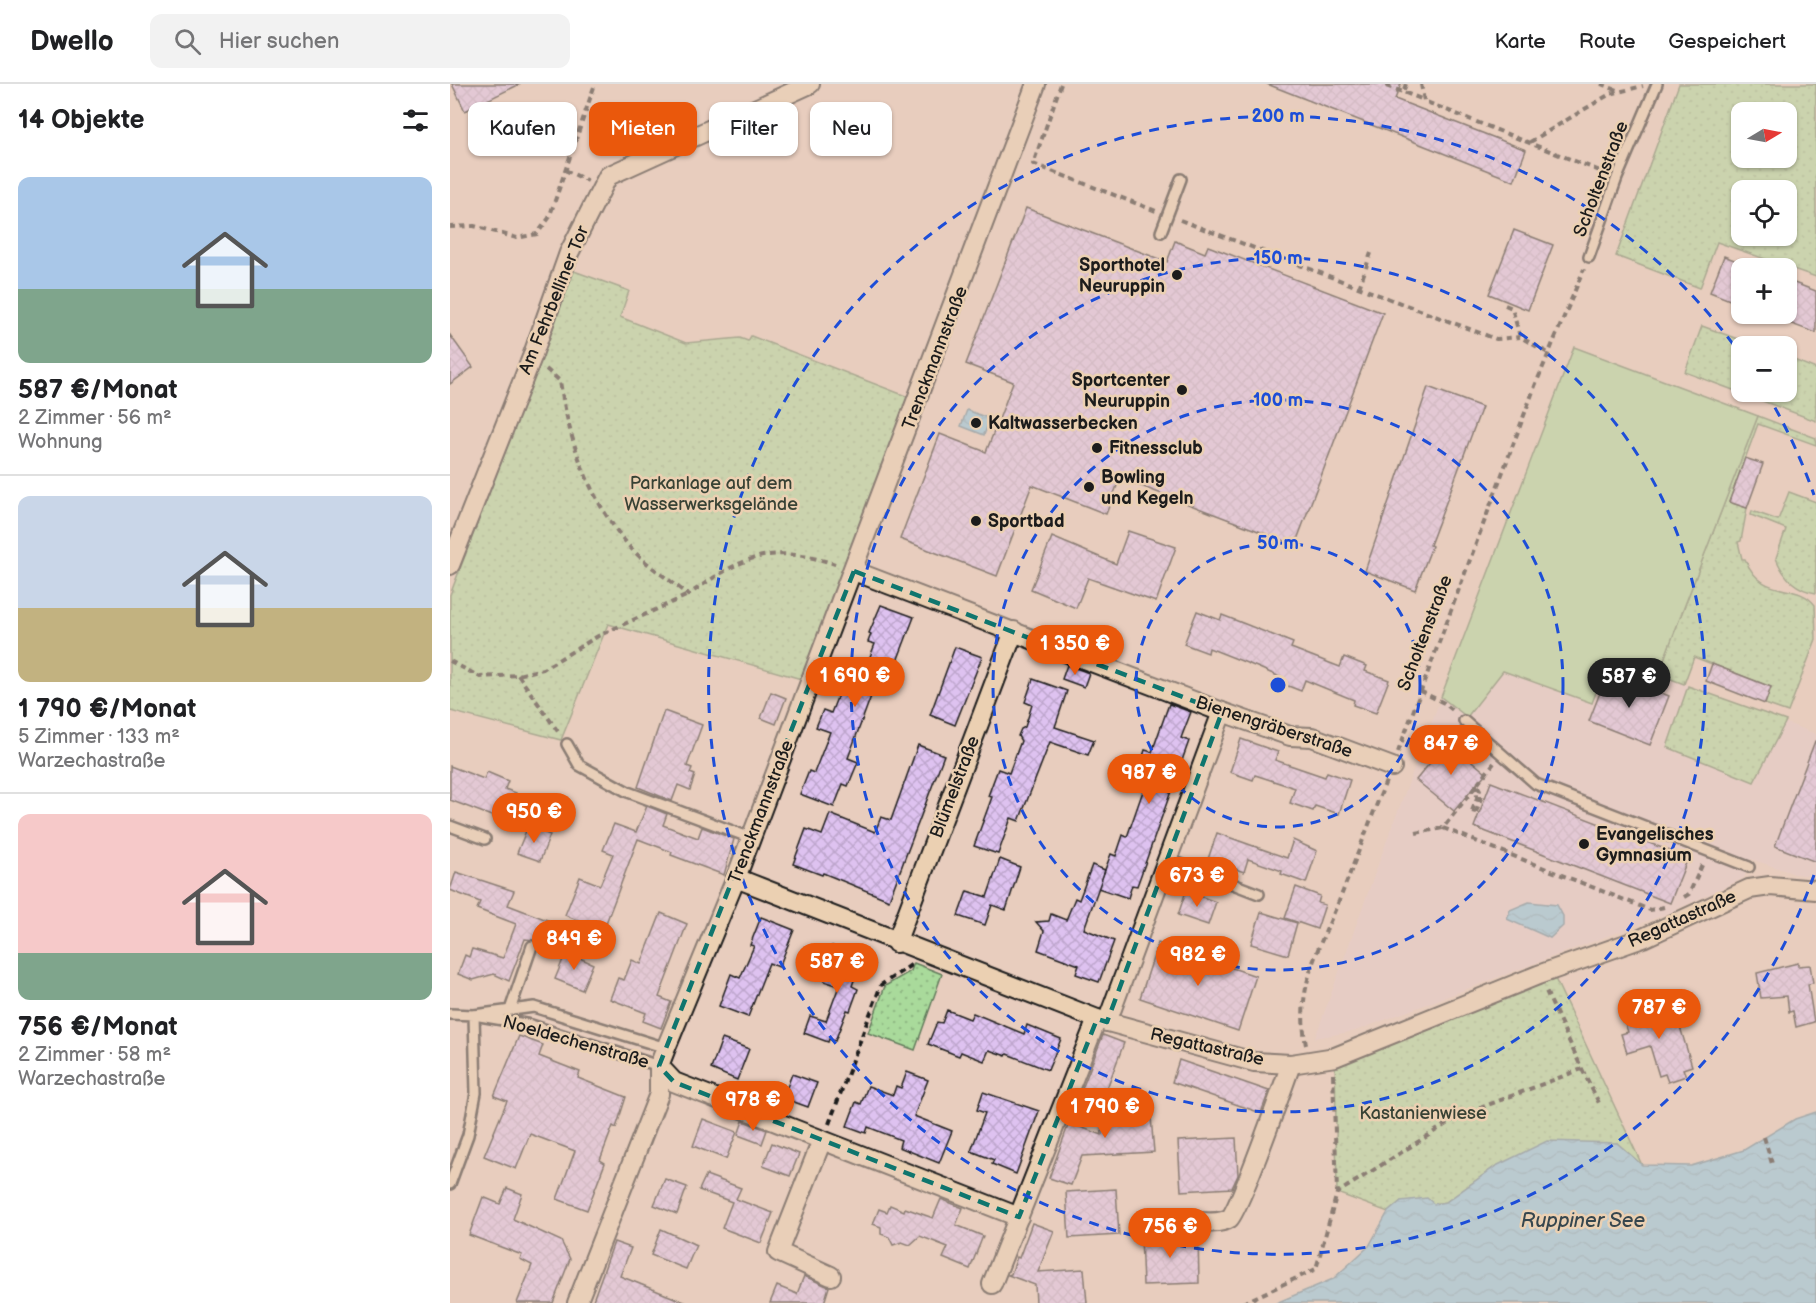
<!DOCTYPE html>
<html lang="de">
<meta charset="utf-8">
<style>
:root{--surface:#fff;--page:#f2f2f2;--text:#202124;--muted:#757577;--line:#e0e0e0;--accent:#ea580c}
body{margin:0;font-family:"Balsamiq Sans",sans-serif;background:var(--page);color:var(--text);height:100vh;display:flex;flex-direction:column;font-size:22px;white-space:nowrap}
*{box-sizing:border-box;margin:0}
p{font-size:20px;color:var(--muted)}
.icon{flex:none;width:33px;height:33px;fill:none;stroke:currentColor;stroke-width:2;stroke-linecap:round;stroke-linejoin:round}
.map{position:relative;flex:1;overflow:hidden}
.side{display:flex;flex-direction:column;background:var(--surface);width:450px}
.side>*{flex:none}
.guide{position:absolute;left:18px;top:18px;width:570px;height:54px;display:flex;gap:12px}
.needle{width:39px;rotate:80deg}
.tools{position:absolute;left:1281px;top:18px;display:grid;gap:12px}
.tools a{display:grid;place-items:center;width:66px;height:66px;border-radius:12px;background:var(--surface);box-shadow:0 2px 4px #0004;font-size:30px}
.price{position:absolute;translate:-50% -51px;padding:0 14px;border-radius:21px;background:var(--accent);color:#fff;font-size:20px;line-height:39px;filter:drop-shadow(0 2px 3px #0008)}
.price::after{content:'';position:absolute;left:50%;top:36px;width:18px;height:14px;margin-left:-9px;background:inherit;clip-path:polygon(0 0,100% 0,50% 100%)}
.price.selected{background:#222;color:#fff}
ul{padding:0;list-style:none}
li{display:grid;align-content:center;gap:12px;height:318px;padding:0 18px}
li+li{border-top:2px solid var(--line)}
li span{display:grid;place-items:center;height:186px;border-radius:12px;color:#555}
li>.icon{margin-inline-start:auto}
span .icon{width:108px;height:108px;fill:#fffc;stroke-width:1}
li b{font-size:26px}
h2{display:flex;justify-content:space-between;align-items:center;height:72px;padding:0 18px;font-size:26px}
.chip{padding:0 21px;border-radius:12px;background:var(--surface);box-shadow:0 2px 4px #0004;font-size:21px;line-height:54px}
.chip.selected{background:var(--accent);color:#fff}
header{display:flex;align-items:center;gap:36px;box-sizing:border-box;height:84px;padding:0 30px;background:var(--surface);border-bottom:2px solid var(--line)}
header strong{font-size:28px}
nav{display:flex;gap:33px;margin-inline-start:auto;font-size:21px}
.search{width:420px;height:54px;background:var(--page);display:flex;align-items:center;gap:15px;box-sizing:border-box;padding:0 21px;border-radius:12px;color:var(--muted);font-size:22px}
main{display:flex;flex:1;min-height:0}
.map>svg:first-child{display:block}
.built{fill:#e5cacd}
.grass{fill:url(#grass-dots);stroke:#627b5c;stroke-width:1.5;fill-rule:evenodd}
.garden{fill:#a9da9b;stroke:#627b5c;stroke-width:1.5}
.water{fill:url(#water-waves);stroke:#5a8195;stroke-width:1.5}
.building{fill:url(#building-cross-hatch);stroke:#1c1c1c;stroke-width:1.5}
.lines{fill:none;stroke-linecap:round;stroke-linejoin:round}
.service-casing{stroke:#1c1c1c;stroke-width:14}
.minor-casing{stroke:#1c1c1c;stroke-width:22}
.path{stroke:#1c1c1c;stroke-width:4;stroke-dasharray:6 4.5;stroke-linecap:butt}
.service{stroke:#ebd0b2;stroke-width:9}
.minor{stroke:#ebd0b2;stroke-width:18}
.path-bridge{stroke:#1c1c1c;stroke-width:4;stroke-dasharray:6 4.5;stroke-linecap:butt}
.marked{fill:none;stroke:#0f766e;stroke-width:4.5;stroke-dasharray:12 8;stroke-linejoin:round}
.ring{fill:none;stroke:#1d4ed8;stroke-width:3;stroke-dasharray:10 8}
.poi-dot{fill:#1c1c1c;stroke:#ebd0b2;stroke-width:2}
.labels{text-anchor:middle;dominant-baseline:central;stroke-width:5;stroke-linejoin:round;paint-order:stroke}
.street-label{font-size:18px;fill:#1c1c1c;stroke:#ebd0b2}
.poi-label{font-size:18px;font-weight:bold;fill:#1c1c1c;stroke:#ebd0b2;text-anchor:start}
.park-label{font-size:18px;fill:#384235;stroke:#ebd0b2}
.water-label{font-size:20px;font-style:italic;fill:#36464e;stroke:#ebd0b2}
.centre{fill:#1d4ed8;stroke:#ebd0b2;stroke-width:3}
.ring-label{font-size:18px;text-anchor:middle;font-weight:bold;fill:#1d4ed8;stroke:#ebd0b2;stroke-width:5;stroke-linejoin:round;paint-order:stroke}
</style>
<header>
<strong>Dwello</strong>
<div class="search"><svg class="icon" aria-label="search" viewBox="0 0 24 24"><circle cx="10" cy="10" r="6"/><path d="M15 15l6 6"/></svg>Hier suchen</div>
<nav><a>Karte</a><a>Route</a><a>Gespeichert</a></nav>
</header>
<main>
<section class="side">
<h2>14 Objekte<svg class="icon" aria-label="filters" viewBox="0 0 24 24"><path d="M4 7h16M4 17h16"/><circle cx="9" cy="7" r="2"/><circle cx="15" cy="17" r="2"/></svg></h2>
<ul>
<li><span style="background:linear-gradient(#a9c7e8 60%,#7fa58c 0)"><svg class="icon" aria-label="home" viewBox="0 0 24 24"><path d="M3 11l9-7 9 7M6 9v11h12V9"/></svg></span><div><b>587 €/Monat</b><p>2 Zimmer · 56 m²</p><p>Wohnung</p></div></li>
<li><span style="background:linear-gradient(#c9d6e8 60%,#c2b280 0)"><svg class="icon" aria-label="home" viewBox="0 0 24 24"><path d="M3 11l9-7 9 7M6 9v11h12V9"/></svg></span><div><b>1 790 €/Monat</b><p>5 Zimmer · 133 m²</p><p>Warzechastraße</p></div></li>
<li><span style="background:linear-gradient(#f6c9c9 75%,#7fa58c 0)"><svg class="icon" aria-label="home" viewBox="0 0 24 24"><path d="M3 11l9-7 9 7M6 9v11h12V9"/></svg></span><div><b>756 €/Monat</b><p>2 Zimmer · 58 m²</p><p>Warzechastraße</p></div></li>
</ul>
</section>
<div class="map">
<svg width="1366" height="1219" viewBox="0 0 1366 1219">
<defs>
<pattern id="grass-dots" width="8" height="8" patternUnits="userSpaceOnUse" patternTransform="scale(1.5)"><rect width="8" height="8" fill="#a9da9b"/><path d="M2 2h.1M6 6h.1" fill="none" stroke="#91ba85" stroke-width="1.8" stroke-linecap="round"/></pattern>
<pattern id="water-waves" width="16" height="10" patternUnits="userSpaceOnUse" patternTransform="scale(1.5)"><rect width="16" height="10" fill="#84c5e5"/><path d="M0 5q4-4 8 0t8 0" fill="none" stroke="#71a9c4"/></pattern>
<pattern id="building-cross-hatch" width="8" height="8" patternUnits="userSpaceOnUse" patternTransform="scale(1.5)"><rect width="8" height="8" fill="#dec2f0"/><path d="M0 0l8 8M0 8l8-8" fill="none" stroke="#bea6cd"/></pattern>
</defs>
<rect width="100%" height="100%" fill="#e8cdbe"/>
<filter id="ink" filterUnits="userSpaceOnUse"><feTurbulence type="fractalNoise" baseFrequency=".0167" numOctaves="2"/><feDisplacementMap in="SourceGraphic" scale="12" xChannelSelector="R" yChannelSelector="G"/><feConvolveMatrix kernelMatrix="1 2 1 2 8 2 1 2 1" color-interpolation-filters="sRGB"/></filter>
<g filter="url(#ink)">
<polygon class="built" points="1124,263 1308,332 1208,590 1366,650 1366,792 1345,790 1301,775 1294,794 1221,828 905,947 865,954 940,748"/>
<g class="grass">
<path d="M1229 0H1366V193L1267 158 1250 204 1166 172ZM1292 28H1336V74H1292ZM1292 106H1336V152H1292Z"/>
<polygon points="124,187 179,207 170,233 236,259 290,254 298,257 301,252 461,314 355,596 158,540 111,656 0,627 0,511"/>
<polygon points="1252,242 1307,262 1292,262 1292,308 1336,308 1337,273 1366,285 1366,337 1235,288"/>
<path d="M1308 332 1366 354V361L1308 340 1279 418 1297 424 1291 457 1288 458 1292 475H1295C1313 518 1346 496 1365 521L1366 555 1338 628 1315 620 1321 603 1244 573 1234 600 1208 590Z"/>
<path d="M1339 408 1366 418V509C1346 506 1333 492 1326 474L1336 445 1301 431 1302 427 1328 436Z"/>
<polygon points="1238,602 1336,637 1304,698 1217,663"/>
<polygon points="464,879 492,890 465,966 418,949 435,902 461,887"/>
<polygon points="1101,886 1192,1081 1167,1059 1046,1082 996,1118 984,1120 951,1117 938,1128 887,1109 885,973"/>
</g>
<polygon class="garden" points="1124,263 1308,332 1206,596 1158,577 1142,619 1053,587 1017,633 991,613"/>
<g class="water">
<polygon points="517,326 540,335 534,351 511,342"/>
<polygon points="1079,818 1107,821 1113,832 1113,842 1100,854 1057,835 1060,826"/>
<polygon points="1366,1028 1366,1219 826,1219 883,1195 919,1162 938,1128 951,1117 977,1114 984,1120 996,1118 1046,1082 1097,1057 1167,1059 1192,1081 1241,1082 1294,1066 1345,1035"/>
</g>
<g class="building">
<polygon points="2,0 70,0 15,27"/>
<polygon points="817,0 951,0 945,15 1076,66 1064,97"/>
<polygon points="576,124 717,178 725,157 755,169 758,162 933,229 845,461 670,394 656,430 582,401 547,492 450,455 490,350 536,368 551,330 563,298 516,280"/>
<polygon points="1064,146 1103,161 1078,226 1039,210"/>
<polygon points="1274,172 1292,179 1292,221 1260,208"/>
<polygon points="1336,196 1366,207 1366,249 1336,238"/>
<polygon points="0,251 23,283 0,300"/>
<polygon points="978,303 1032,323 980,461 982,462 965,506 915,487"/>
<polygon points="1295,374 1313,380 1297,424 1279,418"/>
<polygon points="678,447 726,463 706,518 638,494 626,524 581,505 602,453 666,480"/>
<polygon points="431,521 464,533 441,593 430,588 398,674 408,678 398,702 393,700 384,723 350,710 359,687 364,689 380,648 366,643 373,626 381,629 397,588 412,593 425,560 418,558 421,550 419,549"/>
<polygon points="747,527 770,536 772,531 795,540 843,559 841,564 890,583 894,573 917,582 915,587 939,596 926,629 903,621 904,616 855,596 851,607 828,598 830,593 807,583 759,564 758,569 734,560"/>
<polygon points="505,563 532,573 505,641 480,631"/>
<polygon points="1262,580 1321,603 1315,620 1256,597"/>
<polygon points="617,581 639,589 634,603 612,595"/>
<polygon points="1158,588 1219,612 1200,661 1139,637"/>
<polygon points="583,595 617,607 605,643 644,656 638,671 600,658 569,737 561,734 548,770 524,762 542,713 538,712 548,685 559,689 571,657 568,652 571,645 575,643 582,621 575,618"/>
<polygon points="321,608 336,614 326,640 311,634"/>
<polygon points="719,620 741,628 731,654 739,657 687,802 682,801 678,814 648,804 661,770 666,772 673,751 677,753 700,687 690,682 695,666 702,668"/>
<polygon points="214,627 252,641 237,682 242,684 240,689 245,691 240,706 228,701 222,717 188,703"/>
<polygon points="791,655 828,668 825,676 875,693 877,688 900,696 889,730 865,722 863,727 840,719 845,704 805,691 803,696 780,688"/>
<polygon points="998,657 1036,689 1004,727 966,696"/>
<polygon points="1365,657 1366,657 1366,778 1325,762"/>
<polygon points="468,661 494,671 439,816 373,789 372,791 343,780 356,745 372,751 380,730 425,748 431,733 441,736"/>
<polygon points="0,682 34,695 37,688 58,697 55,705 66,709 57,733 46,729 44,733 0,716"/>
<polygon points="1041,698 1238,774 1220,819 1024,743"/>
<polygon points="197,722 217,730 213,741 248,754 252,743 284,755 274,791 221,771 222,768 188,755 153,847 115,831 130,793 150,801 163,770 153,766 164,740 186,748"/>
<polygon points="78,742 100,751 90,777 67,769"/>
<polygon points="767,749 837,774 843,756 867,767 856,799 831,790 832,787 798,775 794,788 758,775"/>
<polygon points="550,775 570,783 556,826 542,821 535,841 508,832 517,807 537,813"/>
<polygon points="642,781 655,786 634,845 664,857 649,898 626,890 629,881 588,866 594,847 586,838 599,837 601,830 616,836 625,814 629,816"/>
<polygon points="6,788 64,807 58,821 105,839 97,863 85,856 75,855 59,897 44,890 23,896 8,890 15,871 19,873 22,865 53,874 66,840 27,825 30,818 0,806"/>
<polygon points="846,803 870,812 868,819 875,821 867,845 835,834"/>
<polygon points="736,807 766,818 758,841 728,831"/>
<polygon points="811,828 847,839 838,871 801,860"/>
<polygon points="211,829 237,840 209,913 221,918 211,944 193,937 196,929 160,915 168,894 174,896 182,876 191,880"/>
<polygon points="311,833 344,846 329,883 319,879 298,933 269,922 281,890 290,894 304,862 300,861"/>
<polygon points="708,859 806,892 788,947 690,914"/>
<polygon points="382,862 412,874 402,902 408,905 400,927 397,926 385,957 379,955 378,958 354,949 360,932 376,937 389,902 374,897 377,889 373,887"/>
<polygon points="116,868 143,880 132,906 105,895"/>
<polygon points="1348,879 1348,882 1360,881 1363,899 1358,900 1364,938 1346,943 1343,927 1339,928 1337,912 1311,914 1307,889"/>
<polygon points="1219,919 1224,934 1227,933 1242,982 1233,985 1236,992 1218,998 1215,990 1209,992 1200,962 1177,969 1171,950 1178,948 1173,934"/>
<polygon points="497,926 520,935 523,929 574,950 577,941 611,955 598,986 557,970 556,972 539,966 534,977 511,968 509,972 478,960 487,938 492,939"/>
<polygon points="653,951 674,959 654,1012 632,1005"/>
<polygon points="69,952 93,961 89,972 130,988 128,994 176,1013 166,1044 163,1042 150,1076 155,1079 137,1126 107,1115 125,1067 80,1050 66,1085 34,1072 57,1017 44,1012"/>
<polygon points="272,955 299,965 287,996 261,985"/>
<polygon points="729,976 819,1007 811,1029 722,998"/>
<polygon points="457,988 478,996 464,1032 502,1047 489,1079 449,1063 451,1056 418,1043 416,1049 397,1042 406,1018 411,1020 418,1002 443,1011 446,1002 451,1004"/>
<polygon points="342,990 367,999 358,1023 333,1014"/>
<polygon points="533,1008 589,1027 566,1090 542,1080 544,1076 521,1067 535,1029 527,1026"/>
<polygon points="700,1021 704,1068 632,1072 621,1101 599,1094 619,1039 652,1051 650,1024"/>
<polygon points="253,1035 287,1048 276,1075 243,1062"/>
<polygon points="293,1037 317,1046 312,1060 288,1051"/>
<polygon points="786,1054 788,1091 782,1104 731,1107 728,1057"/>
<polygon points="322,1059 349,1070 340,1092 313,1082"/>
<polygon points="256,1091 291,1104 286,1115 323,1129 311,1159 272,1144 282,1118 249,1106"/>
<polygon points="215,1095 237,1103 227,1130 204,1121"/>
<polygon points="57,1104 72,1110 63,1135 111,1157 120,1175 103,1219 67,1219 82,1181 70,1175 72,1171 19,1151 33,1113 50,1120"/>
<polygon points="666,1105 669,1151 619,1154 616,1108"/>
<polygon points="491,1115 513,1124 506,1141 533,1152 520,1185 493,1174 498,1163 470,1152 460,1161 452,1158 443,1161 439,1153 431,1150 431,1143 423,1140 429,1125 437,1128 440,1121 454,1127 455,1124 483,1134"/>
<polygon points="582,1139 604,1147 588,1188 634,1185 637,1219 586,1219 585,1201 558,1191 561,1190 567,1173 569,1174"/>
<polygon points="211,1145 246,1161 236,1185 201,1171"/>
<polygon points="748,1150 749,1199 693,1201 691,1152"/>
<polygon points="164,1158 181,1164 170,1192 237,1219 142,1219"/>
<polygon points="354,1192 379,1203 374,1219 320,1219 327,1202 347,1210"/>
</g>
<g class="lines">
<g class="service-casing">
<g id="service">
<polyline points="711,148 731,95"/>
<polyline points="1139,173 1167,94 1207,0"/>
<polyline points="1014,637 1086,700 1299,783"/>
<polyline points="117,660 129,681 178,708 301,754"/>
<polyline points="0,742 35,755"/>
<polyline points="715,774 809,810"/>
<polyline points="60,926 82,862"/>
<polyline points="0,930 24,931 26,1009 18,1051 0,1100"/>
<polyline points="209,982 81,941 24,931 84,923 216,964"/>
</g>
</g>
<g class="minor-casing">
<g id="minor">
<polyline points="0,481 82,273 119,169 158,92 360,0"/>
<polyline points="404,487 772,628 840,652 862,653 942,683"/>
<polyline points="286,794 647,935 804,978 841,980 885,973 1088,891 1193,854 1299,805 1320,802 1366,806"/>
<polyline points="446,859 564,547"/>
<polyline points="657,938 772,628"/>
<polyline points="209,982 224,998 569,1133"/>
<polyline points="372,1056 328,1168 381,1192"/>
<path d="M730 1136C745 1137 768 1142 780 1134 788 1129 835 997 841 980"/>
<polyline points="542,1200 647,935"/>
<polyline points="127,1219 209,1010 209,982 216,964 286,794 586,0"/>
</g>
</g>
<g class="path">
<polyline points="611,0 583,80 706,127"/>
<polyline points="956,0 953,8 974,16"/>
<polyline points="971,0 974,17 1155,89"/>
<polyline points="1151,0 1169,7"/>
<polyline points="936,2 953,8"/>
<polyline points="1080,58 1160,10 1193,2"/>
<polyline points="115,86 138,97"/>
<polyline points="730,136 1046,255 1070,253"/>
<polyline points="0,143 24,142 67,154 87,150 99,134 145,0"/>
<polyline points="909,204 921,169"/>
<polyline points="1055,221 1062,224 1070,253 1098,269"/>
<path d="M96 285 110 297C119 355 137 411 175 457 191 478 218 494 238 511 292 473 319 459 385 480"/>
<polyline points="0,577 30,593 68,591 93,585 148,552 238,511"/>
<polyline points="68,591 109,649"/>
<polyline points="970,607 994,619 1005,628"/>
<polyline points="948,668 1085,302 1134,185"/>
<polyline points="1022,727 1030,706 1027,701"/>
<polyline points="1026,728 1031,714 1034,716"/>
<polyline points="993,744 1200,826 1214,823"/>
<polyline points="966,749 993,744 1044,679"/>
<polyline points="1234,813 1239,810 1253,779"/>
<path d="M856 961C845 905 868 866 889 817 905 777 920 737 936 697"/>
<polyline points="1132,985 1149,1019"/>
<polyline points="883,990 887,1108"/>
<polyline points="379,1040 431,901 461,881"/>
<polyline points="1314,1053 1323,1083"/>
<polyline points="793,1219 866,1185 887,1109 1009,1032 1132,985 1095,905"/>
</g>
<use href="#service" class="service"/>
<use href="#minor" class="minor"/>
<g class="path-bridge">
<polyline points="1026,700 1027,713 1034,716"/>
<polyline points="1022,727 1026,728"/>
</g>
</g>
</g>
<path d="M0 0H1366V1219H0ZM404 487 772 628 657 938 647 935 569 1133 224 998 209 982Z" fill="#e8cdbe" fill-opacity=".55" fill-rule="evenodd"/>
<path class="marked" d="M404 487 772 628 657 938 647 935 569 1133 224 998 209 982Z"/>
<g class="ring">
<circle cx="828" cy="601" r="142"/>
<circle cx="828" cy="601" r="285"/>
<circle cx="828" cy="601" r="427"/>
<path d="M1364 791A569 569 0 1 1 1291 271M1316 308A569 569 0 0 1 1364 411"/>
</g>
<g class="poi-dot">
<circle cx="727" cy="191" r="6"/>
<circle cx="732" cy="306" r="6"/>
<circle cx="526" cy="339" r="6"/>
<circle cx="647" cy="364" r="6"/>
<circle cx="639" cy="403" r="6"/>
<circle cx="526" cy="437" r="6"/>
<circle cx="1134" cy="760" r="6"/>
</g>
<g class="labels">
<g class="street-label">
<text transform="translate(1151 95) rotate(-69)">Scholtenstraße</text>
<text transform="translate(104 216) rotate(-68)">Am Fehrbelliner Tor</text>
<text transform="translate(485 274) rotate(-69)">Trenckmannstraße</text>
<text transform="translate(975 549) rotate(-69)">Scholtenstraße</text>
<text transform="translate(824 643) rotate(18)">Bienengräberstraße</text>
<text transform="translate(505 703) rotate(-69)">Blümelstraße</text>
<text transform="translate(311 728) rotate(-69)">Trenckmannstraße</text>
<text transform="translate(1232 835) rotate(-24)">Regattastraße</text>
<text transform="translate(126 958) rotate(16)">Noeldechenstraße</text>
<text transform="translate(757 963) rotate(13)">Regattastraße</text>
</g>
<g class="poi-label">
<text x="715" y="181" text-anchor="end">Sporthotel<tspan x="715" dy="21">Neuruppin</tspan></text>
<text x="720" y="296" text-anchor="end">Sportcenter<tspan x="720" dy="21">Neuruppin</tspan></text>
<text x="538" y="339">Kaltwasserbecken</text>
<text x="659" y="364">Fitnessclub</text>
<text x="651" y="393">Bowling<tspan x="651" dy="21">und Kegeln</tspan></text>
<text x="538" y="437">Sportbad</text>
<text x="1146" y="750">Evangelisches<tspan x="1146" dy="21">Gymnasium</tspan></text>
</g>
<g class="park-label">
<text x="261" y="399">Parkanlage auf dem<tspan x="261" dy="21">Wasserwerksgelände</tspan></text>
<text x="973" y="1029">Kastanienwiese</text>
</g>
<g class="water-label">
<text x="1133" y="1137">Ruppiner See</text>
</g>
</g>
<circle cx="828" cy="601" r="9" class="centre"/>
<g class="ring-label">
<text x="828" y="38">200 m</text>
<text x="828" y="180">150 m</text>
<text x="828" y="322">100 m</text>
<text x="828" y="465">50 m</text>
</g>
</svg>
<div class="tools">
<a><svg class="needle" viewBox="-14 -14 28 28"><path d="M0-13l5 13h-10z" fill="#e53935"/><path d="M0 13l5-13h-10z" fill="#757577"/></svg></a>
<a><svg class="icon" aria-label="locate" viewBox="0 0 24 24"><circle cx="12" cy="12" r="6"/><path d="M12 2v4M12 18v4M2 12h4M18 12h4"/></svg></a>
<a>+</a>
<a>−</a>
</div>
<b class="price" style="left:625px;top:592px">1 350 €</b>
<b class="price" style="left:405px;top:624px">1 690 €</b>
<b class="price selected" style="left:1179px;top:625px">587 €</b>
<b class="price" style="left:1001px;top:692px">847 €</b>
<b class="price" style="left:699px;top:721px">987 €</b>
<b class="price" style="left:84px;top:760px">950 €</b>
<b class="price" style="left:747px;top:824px">673 €</b>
<b class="price" style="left:124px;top:887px">849 €</b>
<b class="price" style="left:748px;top:903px">982 €</b>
<b class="price" style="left:387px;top:910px">587 €</b>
<b class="price" style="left:1209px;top:956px">787 €</b>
<b class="price" style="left:303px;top:1048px">978 €</b>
<b class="price" style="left:655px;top:1055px">1 790 €</b>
<b class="price" style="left:720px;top:1175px">756 €</b>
<div class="guide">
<a class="chip">Kaufen</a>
<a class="chip selected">Mieten</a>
<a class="chip">Filter</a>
<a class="chip">Neu</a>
</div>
</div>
</main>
